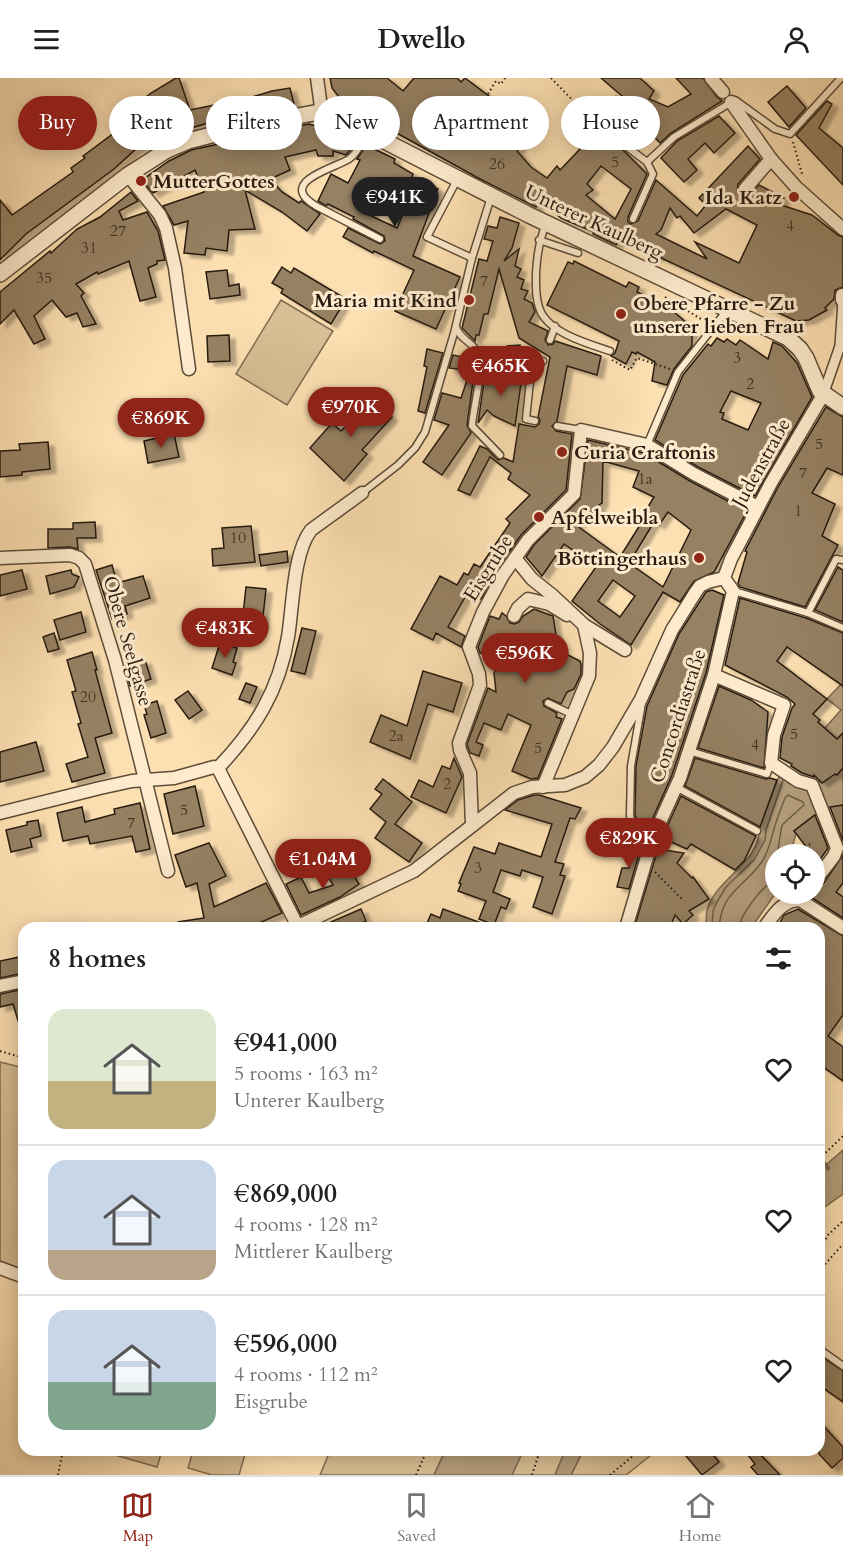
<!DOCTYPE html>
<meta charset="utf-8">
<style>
:root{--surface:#fff;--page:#f6f6f6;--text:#202124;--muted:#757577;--line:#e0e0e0;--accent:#8f2418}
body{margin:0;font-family:Cardo,serif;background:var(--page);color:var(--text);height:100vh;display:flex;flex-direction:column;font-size:22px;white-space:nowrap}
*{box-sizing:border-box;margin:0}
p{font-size:20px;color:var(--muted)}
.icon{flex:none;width:33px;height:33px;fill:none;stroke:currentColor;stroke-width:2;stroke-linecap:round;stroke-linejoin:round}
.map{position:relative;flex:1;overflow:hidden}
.panel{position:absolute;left:18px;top:844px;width:807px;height:534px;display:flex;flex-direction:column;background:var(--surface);border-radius:18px;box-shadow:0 3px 15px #0003}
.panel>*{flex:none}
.top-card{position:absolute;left:18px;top:18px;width:807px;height:54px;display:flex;gap:12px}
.tools{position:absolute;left:765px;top:766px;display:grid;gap:12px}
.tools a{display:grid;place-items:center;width:60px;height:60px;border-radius:50%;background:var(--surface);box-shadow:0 3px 15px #0003;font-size:30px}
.price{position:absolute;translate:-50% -51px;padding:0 14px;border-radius:21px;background:var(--accent);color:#fff;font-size:20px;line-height:39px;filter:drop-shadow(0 2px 3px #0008)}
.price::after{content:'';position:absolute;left:50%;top:36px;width:18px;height:14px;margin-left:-9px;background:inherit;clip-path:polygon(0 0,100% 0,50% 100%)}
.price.active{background:#222;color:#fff}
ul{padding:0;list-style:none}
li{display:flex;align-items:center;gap:18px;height:150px;padding:0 30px}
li+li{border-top:2px solid var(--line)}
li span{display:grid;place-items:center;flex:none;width:168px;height:120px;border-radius:18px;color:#555}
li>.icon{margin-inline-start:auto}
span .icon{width:72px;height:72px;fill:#fffc;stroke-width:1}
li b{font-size:26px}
h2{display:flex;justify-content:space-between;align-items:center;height:72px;padding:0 30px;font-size:26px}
.chip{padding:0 21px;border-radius:27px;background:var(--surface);box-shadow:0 3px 15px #0003;font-size:21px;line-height:54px}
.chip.active{background:var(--accent);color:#fff}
header{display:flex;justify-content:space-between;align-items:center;height:78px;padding:0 30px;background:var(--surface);font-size:27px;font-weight:700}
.menu{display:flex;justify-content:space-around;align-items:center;height:84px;border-top:2px solid var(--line);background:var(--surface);font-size:16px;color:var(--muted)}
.menu a{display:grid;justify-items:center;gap:3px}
.menu .active{color:var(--accent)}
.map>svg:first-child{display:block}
.green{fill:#d9bf96;stroke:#806d53;stroke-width:1.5}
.water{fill:#b49d7b;stroke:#7c6950;stroke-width:1.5}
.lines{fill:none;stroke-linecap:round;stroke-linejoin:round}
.shore{stroke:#6e5c46;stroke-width:1.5}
.stream{stroke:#7c6950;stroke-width:4.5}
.building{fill:#968164;stroke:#271b10;stroke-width:1.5;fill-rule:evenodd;filter:url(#shadow)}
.service-casing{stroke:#5c4c38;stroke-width:9}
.pedestrian-casing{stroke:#5c4c38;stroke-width:12}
.minor-casing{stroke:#5c4c38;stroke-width:15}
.tertiary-casing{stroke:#5c4c38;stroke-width:18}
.path{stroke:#271b10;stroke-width:2;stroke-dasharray:1.5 3;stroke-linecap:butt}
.service{stroke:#feebcd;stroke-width:6}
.pedestrian{stroke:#feebcd;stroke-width:9}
.minor{stroke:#feebcd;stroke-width:12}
.tertiary{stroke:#feebcd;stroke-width:15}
.poi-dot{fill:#8f2418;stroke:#feebcd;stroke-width:2}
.labels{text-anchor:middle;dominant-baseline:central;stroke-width:6;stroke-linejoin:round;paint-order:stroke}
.number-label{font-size:16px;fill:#433425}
.poi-label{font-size:20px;font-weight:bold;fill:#271b10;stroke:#feebcd;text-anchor:start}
.street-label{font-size:20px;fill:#271b10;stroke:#feebcd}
</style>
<header><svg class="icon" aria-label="menu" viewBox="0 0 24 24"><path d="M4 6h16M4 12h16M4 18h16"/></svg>Dwello<svg class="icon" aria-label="person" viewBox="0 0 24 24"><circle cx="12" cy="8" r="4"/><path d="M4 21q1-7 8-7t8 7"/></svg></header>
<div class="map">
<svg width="843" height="1397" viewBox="0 0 843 1397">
<defs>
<filter id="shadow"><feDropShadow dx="6" dy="4" stdDeviation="1.5" flood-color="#0004"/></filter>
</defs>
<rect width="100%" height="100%" fill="#fde0b2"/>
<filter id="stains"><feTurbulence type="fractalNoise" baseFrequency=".00333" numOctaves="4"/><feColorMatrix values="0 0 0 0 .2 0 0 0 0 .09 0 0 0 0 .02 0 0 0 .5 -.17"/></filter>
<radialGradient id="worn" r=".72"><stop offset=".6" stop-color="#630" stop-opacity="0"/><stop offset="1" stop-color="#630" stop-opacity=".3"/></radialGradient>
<g class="green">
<polygon points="281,222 333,253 287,327 236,296"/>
<polygon points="0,984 24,990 24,1195 0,1185"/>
<polygon points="101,1373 162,1373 157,1389"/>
<polygon points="193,1373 193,1372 246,1373 239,1397 212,1397 188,1390"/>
<polygon points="330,1373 445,1373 434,1397 320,1397"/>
<polygon points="523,1373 565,1373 555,1397 512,1397"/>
<polygon points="583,1373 656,1373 626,1397 571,1397"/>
</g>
<g class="water">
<polygon points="843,604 843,655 837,661 824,651 841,632 827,621"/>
<path d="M843 690V727C821 730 811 739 794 753L796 756 790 777H776L775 816 751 850H706C706 845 706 837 707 832 716 800 760 785 759 751L781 693 803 710 821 703Z"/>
<polygon points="843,1072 843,1116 819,1133 819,1093"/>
<polygon points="445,1373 445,1372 523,1373 512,1397 434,1397"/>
<polygon points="565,1373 583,1373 571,1397 555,1397"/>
</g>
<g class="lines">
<g class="shore">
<polyline points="712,850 713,833 717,824 726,809 754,782 765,762 766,752 783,702"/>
<path d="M719 850C722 813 742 811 761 785 769 774 770 764 774 751 777 740 781 730 785 720L788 717 803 724 804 727 782 747 777 777"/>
<path d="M739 850C740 838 763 805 776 803"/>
</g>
<polyline class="stream" points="821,1082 828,1090"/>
</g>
<g class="building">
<polygon points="176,0 179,0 190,32 229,24 229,26 272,13 290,10 294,26 250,36 249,33 164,58 136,71 114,91 26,156 0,182 0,122 12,137 73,94 71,90 85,80 83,78 126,46 125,44 134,41 132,39 146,32 137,26 151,15"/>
<path d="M330 0H387L403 13 414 0H457L461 4 465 0 510 34 502 47 524 61 517 73 531 89 547 100 557 88 560 92 580 71 573 65 588 45 624 73 647 96 628 139V144L631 146 638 143 656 102 697 138 706 127 699 120 748 68 760 81 738 106 737 114 743 119H747L759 107 784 120 781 127 812 137 838 157 843 159V209L835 212 834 221 825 230 827 232 809 242 796 243 657 178 656 180 621 158 616 167 593 156 594 154 561 140 541 122 536 129 480 101 344 26 332 10ZM601 88 631 111 615 141 586 117 593 112 587 106ZM670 130 677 140 680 138 694 155 726 131 757 147 739 185 695 164 707 181 656 156 661 152Z"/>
<polygon points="601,0 640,0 654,13 649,21 668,29 691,16 676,0 703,0 717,19 722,23 671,55 660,65 644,48 631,65 605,45 623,21 620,19 622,18"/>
<polygon points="787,8 806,30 789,49 768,24"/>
<polygon points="827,23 832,26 819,50 843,70 843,107 796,57"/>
<polygon points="719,38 735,55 714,75 705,65 688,81 697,92 684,104 661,80 677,63"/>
<polygon points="309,46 352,58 357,63 346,77 333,73 333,78 318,78 316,72 285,79 290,92 270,101 282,114 299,125 301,123 320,136 307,153 282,134 245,112 255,151 229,152 227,173 206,170 205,177 184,175 188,143 174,147 163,128 204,114 195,92 153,115 142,102 169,83 191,72 228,64 228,67 244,60 246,66 268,54"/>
<path d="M366 67 395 81 394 85 413 96 412 99 438 111 413 178 460 199 436 251 395 233 414 192 374 173 373 175 343 159 348 150 380 166 385 163 384 158 353 141 354 139 328 126 326 128 318 123 331 96 348 105 360 82 357 81ZM384 108 409 121 397 150 369 137Z"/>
<polygon points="131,114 138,123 119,133 123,142 147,134 158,153 165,182 157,183 157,186 148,190 156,219 140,223 129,183 98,196 97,194 76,206 84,215 81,218 96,246 83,249 77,235 66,239 52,222 34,238 45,261 34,266 14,232 0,246 0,214 50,173 51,175 77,151 100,139"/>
<polygon points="500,139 519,145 512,170 504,183 519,171 515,188 521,191 517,199 524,202 521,211 528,213 524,221 532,225 535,234 529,244 548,253 545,262 548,267 553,266 555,263 601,278 597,297 567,288 557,343 552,348 556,353 572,356 566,412 521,457 496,492 481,521 468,514 448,549 465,558 461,569 436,555 433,562 411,551 440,498 457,507 464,495 468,497 474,486 480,489 510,445 506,441 530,417 508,401 511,395 490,379 470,417 458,412 480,368 487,371 498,382 504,380 513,384 519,346 535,349 539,346 540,342 538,339 550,279 519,260 499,191 488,236 484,236 479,257 476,257 475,263 462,250 479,181 487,183 493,163 484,161 488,148 497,150"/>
<polygon points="574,183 626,209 629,204 639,209 637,214 673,233 688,246 692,254 692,268 674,291 667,307 652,303 655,284 637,274 636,276 632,274 626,286 611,278 615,275 619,263 547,227 568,184 573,186"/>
<polygon points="282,189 291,195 294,190 346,221 331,246 281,215 283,211 272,205"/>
<polygon points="227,192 229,208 239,206 240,217 210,221 206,194"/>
<polygon points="229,257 230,283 208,284 207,258"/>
<path d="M717 260 724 264 727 261 736 267 740 262 768 281 773 264 782 268 797 285 812 319 755 418 698 389 655 362 683 297 708 266 711 268ZM731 313 761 325 748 352 722 341 724 335 720 334Z"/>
<polygon points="520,267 522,288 509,286 507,268"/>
<polygon points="427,271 443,275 425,335 418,333 427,289 424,288"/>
<polygon points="453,277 472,281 470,293 449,290"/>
<polygon points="469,296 474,296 467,347 471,355 442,397 423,384 449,347 434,342 442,315 461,320"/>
<polygon points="485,297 522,298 515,348 494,338 487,332 478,345"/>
<polygon points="365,314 392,339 362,372 367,376 344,403 310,370 332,345 341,353 359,333 353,327"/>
<polygon points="826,329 843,339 843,397 827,390 812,415 835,426 822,458 838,467 805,529 740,509 738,505 747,474 745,473 778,409"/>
<polygon points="174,356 179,379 148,385 144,363"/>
<path d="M588 362 644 375 690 403 747 433 714 494 694 503 680 524 663 514 631 567 600 546 572 523 596 489 564 466 542 498 526 479 534 467 580 421ZM603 383 639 393 633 409 654 419 643 437 645 439 620 479 576 447 600 429 599 427 602 425ZM668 434 691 452 663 509 629 485 654 444 659 447ZM613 502 635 518 620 539 598 523Z"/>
<polygon points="48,364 50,391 22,394 22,397 0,399 0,373 20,372 19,366"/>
<polygon points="95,444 96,460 77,460 78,471 70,469 48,470 48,451 73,451 73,445"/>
<polygon points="251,448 255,484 213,488 212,471 224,470 222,450"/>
<polygon points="287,473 288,484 261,488 259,477"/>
<polygon points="112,487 117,505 143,498 150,520 125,528 127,536 112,541 96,492"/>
<polygon points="838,489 843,492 843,544 815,532"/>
<polygon points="22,492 27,511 0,518 0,497"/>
<polygon points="71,492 72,496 79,499 74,509 50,516 46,498"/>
<polygon points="246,509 266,511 262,548 242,546"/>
<polygon points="712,512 724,517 706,595 672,697 647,753 639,747 635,737 636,688 647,628 679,556 706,514"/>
<polygon points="740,520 806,540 843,555 843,608 787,569 777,583 827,621 813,636 820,642 818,644 837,661 843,655 843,690 837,697 835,696 822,705 814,697 814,699 802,695 791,688 792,686 780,680 782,659 792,630 795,626 787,619 725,587"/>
<polygon points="534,531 553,538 556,557 550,568 580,583 581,586 581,596 574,611 567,614 561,626 548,620 543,623 544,628 557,635 556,639 562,641 538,700 531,701 512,693 531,647 508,636 501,652 484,645 476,664 483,667 479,678 470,675 467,666 488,610 496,614 494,595 499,584 480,575 478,569 490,538 499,541 502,535 506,538 510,545 515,546 519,544 523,538"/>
<polygon points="81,534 86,554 60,562 54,542"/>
<polygon points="302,550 316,553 305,596 291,593"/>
<polygon points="54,555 59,571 48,574 43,559"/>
<polygon points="220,565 237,570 233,584 236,585 232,597 212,590"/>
<polygon points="92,574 97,592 95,592 112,655 95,660 105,695 72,704 66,686 88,679 78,646 81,645 72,614 76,613 67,582"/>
<polygon points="145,582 151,601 130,608 125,588"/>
<polygon points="423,593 462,605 453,634 428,626 410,681 370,664 381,637 407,648"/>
<polygon points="246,605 257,609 250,625 239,621"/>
<polygon points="719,608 751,622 768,634 764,690 698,670"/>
<polygon points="188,613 202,632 189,641 175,622"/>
<polygon points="157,623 166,655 151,660 144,637 147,636 144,627"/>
<polygon points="36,664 44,693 0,704 0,674"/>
<polygon points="454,680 462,699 446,735 411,719 419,702 433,709 442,688 450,691"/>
<polygon points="695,680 766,701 770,700 777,702 760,749 685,708"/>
<polygon points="383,701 412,724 395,746 422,765 409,784 375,760 386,744 370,731 382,716 375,711"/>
<polygon points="195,708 204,748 173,756 164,716"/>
<polygon points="534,717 539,717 581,730 575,741 570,740 555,784 564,786 560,797 565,798 552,836 533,829 543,799 522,792 520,798 501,792 493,814 510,821 506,831 501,829 494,847 479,841 486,823 458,813 461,806 459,805 474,769 495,776 499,765 541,779 552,746 505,732 518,722"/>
<polygon points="681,718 756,758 744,783 735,792 691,766 687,771 662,760"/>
<polygon points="140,725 150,771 136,774 132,758 90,766 88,758 63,763 57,735 82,729 85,744 115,736 114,731"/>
<polygon points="843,727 843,763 830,729"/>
<polygon points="815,737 828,770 814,790 814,777 802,777 807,770 794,753"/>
<polygon points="38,742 41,758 30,761 32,769 11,774 6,752 27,747 27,744"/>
<polygon points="209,765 226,798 209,806 214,829 266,805 282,835 248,850 178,850 178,844 204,840 197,805 186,809 175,777"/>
<polygon points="632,767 641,769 629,811 617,809 622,790 629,790"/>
<polygon points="658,771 684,775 677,785 692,800 693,799 709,821 689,833 693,837 683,846 675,837 670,850 655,847 653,850 634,850"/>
<polygon points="843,777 843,805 836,814 843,819 843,840 806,816 814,816 814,812 821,809"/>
<polygon points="345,784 359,806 340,819 301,837 286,806 301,799 309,815 333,807 326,795"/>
<polygon points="361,831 366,843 351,850 317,850"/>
<polygon points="443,831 492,849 491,850 425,850 431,836 440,840"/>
<polygon points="798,831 843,858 843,937 828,958 843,969 843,1003 819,986 819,850 777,850 784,837"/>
<polygon points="24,878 24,895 0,900 0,883"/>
<polygon points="24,911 24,952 21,952 13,926 0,929 0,916"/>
<polygon points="819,1277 843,1293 843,1324 819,1307"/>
<polygon points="819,1343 843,1369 843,1380 832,1390 819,1376"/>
<polygon points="681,1372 709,1372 719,1384 702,1397"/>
<polygon points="744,1372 756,1372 780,1397 758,1397 751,1389 755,1386"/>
</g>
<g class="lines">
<g class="service-casing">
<g id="service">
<polyline points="593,43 647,84 653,96 633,141"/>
<polyline points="597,45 616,22"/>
<path d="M367 54C362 63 358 75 349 81 333 91 276 104 316 128L380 161"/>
<polyline points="647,84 674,59 735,22 775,51 790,56 841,0"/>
<polyline points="458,100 427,159 472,180"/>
<path d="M546 146C539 162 537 177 536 195 536 207 535 220 540 232 549 255 589 266 610 273"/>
<polyline points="539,162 578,175"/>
<path d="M456 249C460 262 472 263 477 274 485 290 473 330 472 348L500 377"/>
<polyline points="550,262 555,248"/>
<polyline points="478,288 531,294"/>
<polyline points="531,294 526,341 535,343"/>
<polyline points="531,294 543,283"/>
<polyline points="557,348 581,352"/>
<polyline points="647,367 678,294 727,232"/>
<polyline points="362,415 398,387 415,370 425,354 454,255 472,180 491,119"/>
<polyline points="734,513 808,535 843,550"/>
<polyline points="808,535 836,481 843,482"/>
<polyline points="548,625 573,637"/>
<polyline points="642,625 631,688 630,738 634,750 643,758 652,762"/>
<polyline points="689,673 767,696 771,685"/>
<polyline points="676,709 757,753"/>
<polyline points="819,1271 843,1288"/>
</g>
</g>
<g class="pedestrian-casing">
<polyline id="pedestrian" points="823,317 840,268 843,223"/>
</g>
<g class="minor-casing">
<g id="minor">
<polyline points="317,0 322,36"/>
<polyline points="711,0 723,14"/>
<polyline points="731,24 771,81 796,109 843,151"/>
<polyline points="128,97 160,137 166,150 175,190 189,291"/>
<polyline points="745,111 771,81"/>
<polyline points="842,217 842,222"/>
<polyline points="0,480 70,477 79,480 85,486 115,582 168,793"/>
<polyline points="515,480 532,501 552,517 584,547 625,572"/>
<polyline points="724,500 731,481 771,405 823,317"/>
<polyline points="514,538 518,530 528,521 549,526 567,537"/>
<polyline points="714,597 784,627 774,657 771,685 798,703 812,707 837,770 834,778 814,804"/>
<path d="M218 690C255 651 279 613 288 559 293 529 293 475 311 452L362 415"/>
<polyline points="218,690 298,849"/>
<polyline points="543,709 589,598 590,575 584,547"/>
<polyline points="0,735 100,710 132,703 174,700 214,689 218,690"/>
<polyline points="472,747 470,695 460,672 459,665 480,607 479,596 469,569 483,534 503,497 528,462 574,416 581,352 647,367 694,396 758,429"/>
<polyline points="294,850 414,793 514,715 532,709 565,707 585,699 599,687 613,669 641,621 672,552 695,515 700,508 708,504 724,500"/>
<polyline points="626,850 652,762 680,700 714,597 733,513 724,500"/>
<path d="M764 850C773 838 782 822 800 822L843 850"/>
<polyline points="0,908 24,903"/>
<polyline points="0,1190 24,1199"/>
</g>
</g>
<g class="tertiary-casing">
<polyline id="tertiary" points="0,196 128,97 167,72 188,63 251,47 314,35 330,38 367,54 529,137 788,260 800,271 806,280 820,313 843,329"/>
</g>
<g class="path">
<polyline points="551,0 587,37"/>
<polyline points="488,16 496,3 501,6 505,0"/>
<polyline points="793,64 802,96"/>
<polyline points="620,165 629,149"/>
<polyline points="665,219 706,244"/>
<polyline points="612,282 630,292 637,280 670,291"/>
<polyline points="805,769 810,766"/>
<polyline points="655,794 682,821"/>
<polyline points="0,973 24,980"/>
<polyline points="819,1081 843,1058"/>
<polyline points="819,1173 828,1157 843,1143"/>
<polyline points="819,1193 843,1166"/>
<polyline points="58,1397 63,1372"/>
<polyline points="416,1397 427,1372"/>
<polyline points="532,1397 540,1372"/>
<polyline points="610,1397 640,1372"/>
</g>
<use href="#service" class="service"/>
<use href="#pedestrian" class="pedestrian"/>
<use href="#minor" class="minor"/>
<use href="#tertiary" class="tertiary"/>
</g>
<g class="poi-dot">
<circle cx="141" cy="103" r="6"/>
<circle cx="794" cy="119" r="6"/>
<circle cx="469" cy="222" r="6"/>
<circle cx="621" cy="236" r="6"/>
<circle cx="562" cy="374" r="6"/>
<circle cx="539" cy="439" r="6"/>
<circle cx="699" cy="480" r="6"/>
</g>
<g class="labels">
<g class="number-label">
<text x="615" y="84">5</text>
<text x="497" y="86">26</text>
<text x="790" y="148">4</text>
<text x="118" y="153">27</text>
<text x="89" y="170">31</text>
<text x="44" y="200">35</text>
<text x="484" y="203">7</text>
<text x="737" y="280">3</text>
<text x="750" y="306">2</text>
<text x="819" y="366">5</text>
<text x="803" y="395">7</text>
<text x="645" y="401">1a</text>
<text x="798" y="433">1</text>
<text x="238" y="460">10</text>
<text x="88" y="619">20</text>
<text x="794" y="656">5</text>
<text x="396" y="658">2a</text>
<text x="755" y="667">4</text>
<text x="538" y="670">5</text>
<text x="447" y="706">2</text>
<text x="184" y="732">5</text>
<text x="131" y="745">7</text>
<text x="478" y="790">3</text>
</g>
<g class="poi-label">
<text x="153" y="103">MutterGottes</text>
<text x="782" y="119" text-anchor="end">Ida Katz</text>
<text x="457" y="222" text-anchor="end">Maria mit Kind</text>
<text x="633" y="225">Obere Pfarre - Zu<tspan x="633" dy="23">unserer lieben Frau</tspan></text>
<text x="574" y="374">Curia Craftonis</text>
<text x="551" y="439">Apfelweibla</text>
<text x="687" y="480" text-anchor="end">Böttingerhaus</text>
</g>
<g class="street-label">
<text transform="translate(594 144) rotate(25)">Unterer Kaulberg</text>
<text transform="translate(761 385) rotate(-61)">Judenstraße</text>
<text transform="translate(488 490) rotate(-58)">Eisgrube</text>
<text transform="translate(128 563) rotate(74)">Obere Seelgasse</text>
<text transform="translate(678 638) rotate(-72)">Concordiastraße</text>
</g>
</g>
<rect width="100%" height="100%" filter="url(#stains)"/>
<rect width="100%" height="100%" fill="url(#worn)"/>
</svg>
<div class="tools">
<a><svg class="icon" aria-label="locate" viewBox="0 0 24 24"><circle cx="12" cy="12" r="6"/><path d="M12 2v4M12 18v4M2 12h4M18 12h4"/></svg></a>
</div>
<b class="price active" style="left:395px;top:150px">€941K</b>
<b class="price" style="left:501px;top:319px">€465K</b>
<b class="price" style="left:351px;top:360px">€970K</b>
<b class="price" style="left:161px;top:371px">€869K</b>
<b class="price" style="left:225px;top:581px">€483K</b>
<b class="price" style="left:525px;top:606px">€596K</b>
<b class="price" style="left:629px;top:791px">€829K</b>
<b class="price" style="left:323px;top:812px">€1.04M</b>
<div class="top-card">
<a class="chip active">Buy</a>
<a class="chip">Rent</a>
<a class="chip">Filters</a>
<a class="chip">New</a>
<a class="chip">Apartment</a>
<a class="chip">House</a>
</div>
<section class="panel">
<h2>8 homes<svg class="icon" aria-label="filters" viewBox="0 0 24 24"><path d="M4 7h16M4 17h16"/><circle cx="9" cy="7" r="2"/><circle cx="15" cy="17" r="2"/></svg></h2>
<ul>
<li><span style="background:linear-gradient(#dfe7d0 60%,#c2b280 0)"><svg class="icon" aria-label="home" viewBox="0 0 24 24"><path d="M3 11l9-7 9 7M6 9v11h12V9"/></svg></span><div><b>€941,000</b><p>5 rooms · 163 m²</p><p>Unterer Kaulberg</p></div><svg class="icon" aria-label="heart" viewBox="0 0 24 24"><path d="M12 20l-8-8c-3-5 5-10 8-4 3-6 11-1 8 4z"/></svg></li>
<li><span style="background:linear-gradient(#c9d6e8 75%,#b9a48a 0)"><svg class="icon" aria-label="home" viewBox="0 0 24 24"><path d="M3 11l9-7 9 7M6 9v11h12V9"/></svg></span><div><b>€869,000</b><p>4 rooms · 128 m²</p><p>Mittlerer Kaulberg</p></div><svg class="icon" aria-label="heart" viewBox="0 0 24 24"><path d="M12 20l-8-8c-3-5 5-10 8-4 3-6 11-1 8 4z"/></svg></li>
<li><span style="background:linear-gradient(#c9d6e8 60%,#7fa58c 0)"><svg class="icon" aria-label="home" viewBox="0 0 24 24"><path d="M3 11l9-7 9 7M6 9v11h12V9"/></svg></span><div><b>€596,000</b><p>4 rooms · 112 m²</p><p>Eisgrube</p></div><svg class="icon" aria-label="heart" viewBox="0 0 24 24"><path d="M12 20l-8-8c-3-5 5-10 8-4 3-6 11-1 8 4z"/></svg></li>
</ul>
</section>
</div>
<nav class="menu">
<a class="active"><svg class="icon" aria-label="map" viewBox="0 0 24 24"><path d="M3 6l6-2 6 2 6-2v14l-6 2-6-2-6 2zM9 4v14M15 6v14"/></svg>Map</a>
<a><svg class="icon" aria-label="saved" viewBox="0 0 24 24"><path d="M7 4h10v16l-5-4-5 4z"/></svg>Saved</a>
<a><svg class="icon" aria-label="home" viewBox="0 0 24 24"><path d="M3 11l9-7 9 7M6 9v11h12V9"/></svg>Home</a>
</nav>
